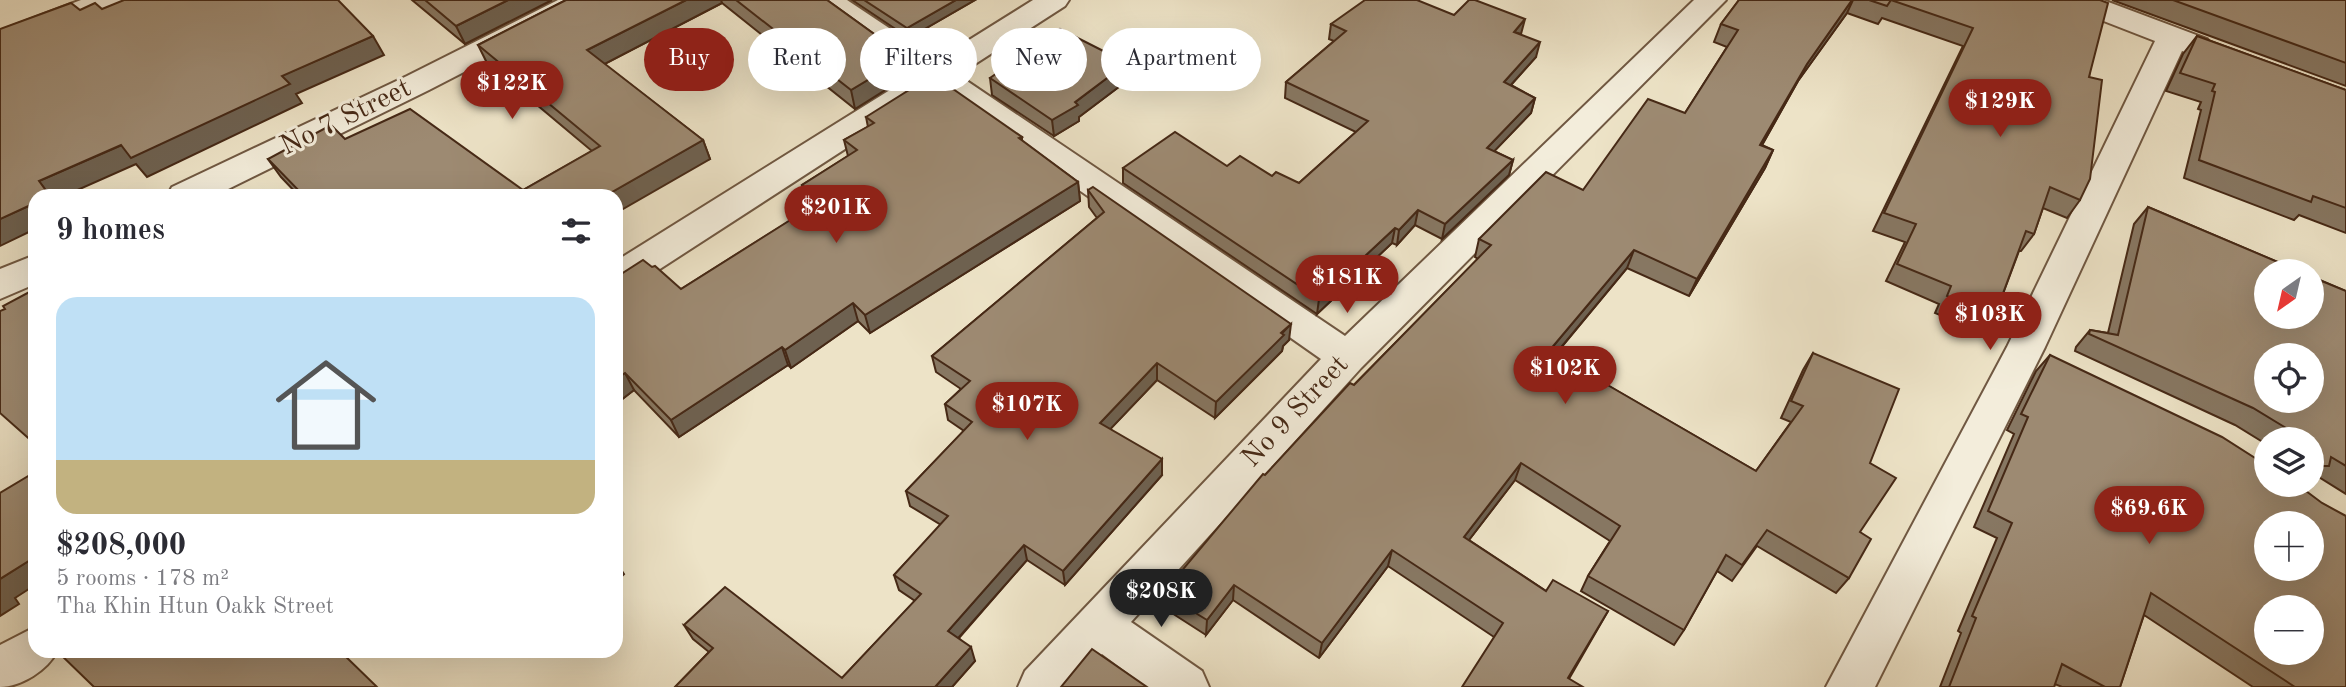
<!DOCTYPE html>
<meta charset="utf-8">
<style>
:root{--surface:#fff;--page:#f7f7f7;--text:#2b2b33;--muted:#7c7c81;--line:#e1e1e2;--accent:#8f2418}
body{margin:0;font-family:"Old Standard TT",serif;background:var(--page);color:var(--text);height:100vh;display:flex;flex-direction:column;font-size:26px;white-space:nowrap}
*{box-sizing:border-box;margin:0}
p{font-size:23px;color:var(--muted)}
.icon{flex:none;width:38px;height:38px;fill:none;stroke:currentColor;stroke-width:2;stroke-linecap:round;stroke-linejoin:round}
.map{position:relative;flex:1;overflow:hidden}
.details{position:absolute;left:28px;top:189px;width:595px;height:469px;display:flex;flex-direction:column;background:var(--surface);border-radius:21px;box-shadow:0 7px 28px #0002}
.details>*{flex:none}
.guide{position:absolute;left:644px;top:28px;width:665px;height:63px;display:flex;gap:14px}
.needle{width:46px;rotate:214deg}
.fabs{position:absolute;left:2254px;top:259px;display:grid;gap:14px}
.fabs a{display:grid;place-items:center;width:70px;height:70px;border-radius:50%;background:var(--surface);box-shadow:0 7px 28px #0002;font-size:35px}
.price{position:absolute;translate:-50% -60px;padding:0 16px;border-radius:24px;background:var(--accent);color:#fff;font-size:23px;line-height:46px;filter:drop-shadow(0 2px 4px #0008)}
.price::after{content:'';position:absolute;left:50%;top:42px;width:21px;height:16px;margin-left:-10px;background:inherit;clip-path:polygon(0 0,100% 0,50% 100%)}
.price.current{background:#222;color:#fff}
ul{padding:0;list-style:none}
li{display:grid;align-content:center;gap:14px;height:371px;padding:0 28px}
li+li{border-top:2px solid var(--line)}
li span{display:grid;place-items:center;height:217px;border-radius:21px;color:#555}
li>.icon{margin-inline-start:auto}
span .icon{width:126px;height:126px;fill:#fffc;stroke-width:1}
li b{font-size:30px}
h2{display:flex;justify-content:space-between;align-items:center;height:84px;padding:0 28px;font-size:30px}
.chip{padding:0 24px;border-radius:32px;background:var(--surface);box-shadow:0 7px 28px #0002;font-size:24px;line-height:63px}
.chip.current{background:var(--accent);color:#fff}
.map>svg:first-child{display:block}
.lines{fill:none;stroke-linecap:round;stroke-linejoin:round}
.minor-casing{stroke:#705842;stroke-width:4}
.tertiary-casing{stroke:#705842;stroke-width:4}
.minor{fill:#f3eddb;fill-rule:evenodd}
.tertiary{fill:#f3eddb;fill-rule:evenodd}
.wall{fill:#877762;stroke:#462916;stroke-width:2}
.shaded-wall{fill:#6e6150;stroke:#462916;stroke-width:2}
.building{fill:#9d8a72;stroke:#462916;stroke-width:2;fill-rule:evenodd}
.labels{text-anchor:middle;dominant-baseline:central;stroke-width:6;stroke-linejoin:round;paint-order:stroke}
.street-label{font-size:28px;fill:#462916;stroke:#f3eddb}
</style>
<div class="map">
<svg width="2346" height="687" viewBox="0 0 2346 687">
<rect width="100%" height="100%" fill="#ede3c7"/>
<filter id="stains"><feTurbulence type="fractalNoise" baseFrequency=".00286" numOctaves="4"/><feColorMatrix values="0 0 0 0 .2 0 0 0 0 .09 0 0 0 0 .02 0 0 0 .5 -.17"/></filter>
<radialGradient id="worn" r=".72"><stop offset=".6" stop-color="#630" stop-opacity="0"/><stop offset="1" stop-color="#630" stop-opacity=".3"/></radialGradient>
<g class="lines">
<g class="minor-casing">
<g id="minor">
<polygon points="558,0 596,0 592,6 429,90 214,196 167,196 172,187 407,76"/>
<polygon points="812,0 847,0 937,60 1033,0 1069,0 1065,6 958,75 1345,336 1694,0 1726,0 1361,368 1131,622 1202,671 1209,687 1147,687 1102,654 1073,687 1018,687 1025,671 1321,359 936,90 629,289 616,293 616,261 914,75 816,6"/>
<polygon points="2061,0 2103,0 2207,39 2212,46 2207,53 2196,56 2182,51 2045,347 1875,687 1826,687 2007,347 2155,41 2065,6"/>
<polygon points="35,255 35,284 0,299 0,269"/>
<path d="M35 627V651H57C48 670 21 687 0 687V645Z"/>
</g>
</g>
<g class="tertiary-casing">
<polygon id="tertiary" points="81,0 123,0 119,6 0,52 0,31"/>
</g>
<use href="#minor" class="minor"/>
<use href="#tertiary" class="tertiary"/>
</g>
<g class="wall">
<polygon points="412,0 552,0 465,44"/>
<polygon points="566,0 827,0 906,57 909,75 855,109 722,3 604,64 703,140 710,159 616,196 299,196 281,177 268,159 345,139 523,190 592,151 487,63 478,45"/>
<polygon points="852,0 975,0 909,38"/>
<polygon points="1739,0 2100,0 2089,77 2080,200 2067,218 2043,208 2034,234 2021,251 2019,251 1995,315 1982,332 1935,313 1939,304 1886,281 1905,242 1873,231 1963,46 1882,18 1878,24 1847,13 1798,81 1762,145 1773,150 1765,168 1689,296 1627,268 1555,355 1756,471 1791,422 1781,418 1803,370 1813,353 1870,463 1860,532 1849,578 1836,593 1757,546 1732,581 1717,571 1684,630 1674,645 1581,591 1588,576 1610,541 1515,480 1469,540 1546,591 1608,611 1569,679 1494,637 1388,566 1319,658 1233,600 1206,635 1164,608 1163,593 1265,475 1478,259 1475,257 1479,239 1583,190 1685,113 1727,47 1714,42 1721,24"/>
<polygon points="2112,0 2346,0 2346,86"/>
<polygon points="1454,15 1521,35 1536,57 1511,85 1535,98 1531,113 1494,151 1513,160 1509,175 1442,239 1415,225 1397,245 1392,243 1317,314 1123,183 1123,168 1227,166 1272,176 1299,183 1356,132 1285,98 1286,82 1334,41 1329,39 1331,24"/>
<polygon points="2197,36 2346,90 2346,233 2299,215 2294,220 2184,178 2201,110 2198,109 2201,102 2166,91 2183,54"/>
<polygon points="990,78 1128,80 1079,117 1079,121 1054,136 992,95"/>
<polygon points="866,117 1022,137 1022,141 1078,182 1080,201 870,333 858,321 791,368 788,365 679,437 634,390 616,404 616,275 681,289 812,207 807,203 802,185 848,156 844,140 868,127"/>
<polygon points="1088,190 1289,340 1283,346 1282,351 1215,418 1157,380 1110,429 1162,475 1065,585 1027,560 959,638 975,661 952,687 675,687 709,652 693,639 684,625 842,678 915,601 899,590 894,575 941,525 910,506 906,491 964,431 948,420 945,404 961,389 936,372 932,356 1097,218 1089,207"/>
<polygon points="2148,207 2346,291 2346,494 2317,476 2312,480 2312,439 2266,439 2266,444 2235,425 2075,351 2076,347 2090,330 2108,333 2134,224"/>
<polygon points="2050,355 2346,687 2253,687 2144,615 2120,687 2062,687 2055,684 2054,687 1940,687 1961,633 1958,631 1997,538 1974,527 2014,434 2007,430 2036,371"/>
</g>
<g class="shaded-wall">
<polygon points="508,0 552,0 465,44 456,26"/>
<polygon points="686,0 721,0 722,3 595,69 587,50"/>
<polygon points="956,0 975,0 909,38 907,28"/>
<polygon points="1852,0 1853,0 1847,13 1798,81 1752,163 1760,145 1807,64"/>
<polygon points="1525,19 1521,34 1514,32"/>
<polygon points="373,36 384,55 296,94 302,103 147,177 136,164 64,196 50,196 39,181"/>
<polygon points="1540,42 1536,57 1500,97 1504,82"/>
<polygon points="906,57 909,75 855,109 851,90"/>
<polygon points="1127,63 1128,80 1079,117 1079,121 1054,136 1052,120"/>
<polygon points="1535,98 1531,113 1483,163 1487,148"/>
<polygon points="703,140 710,159 616,213 616,196 605,196"/>
<polygon points="1773,150 1765,168 1689,296 1697,279"/>
<polygon points="1513,160 1509,175 1442,239 1445,224"/>
<polygon points="1078,182 1080,201 870,333 865,315"/>
<polygon points="35,203 35,229 0,246 0,219"/>
<polygon points="1418,210 1415,225 1397,245 1399,230"/>
<polygon points="1395,228 1392,243 1317,314 1319,299"/>
<polygon points="616,245 621,255 616,259"/>
<polygon points="1634,250 1627,268 1543,369 1549,351"/>
<polygon points="853,303 858,321 791,368 785,350"/>
<polygon points="1291,324 1289,340 1283,346 1282,351 1215,418 1216,402"/>
<polygon points="782,347 788,365 679,437 671,420"/>
<polygon points="1157,363 1157,380 1101,439 1100,423"/>
<polygon points="625,373 634,390 616,404 616,379"/>
<polygon points="1162,459 1162,475 1065,585 1063,571"/>
<polygon points="1521,463 1515,480 1459,553 1464,537"/>
<polygon points="1024,545 1027,560 952,645 948,631"/>
<polygon points="1392,550 1388,566 1319,658 1322,643"/>
<polygon points="35,557 35,585 15,598 19,604 0,616 0,579"/>
<polygon points="616,562 624,574 616,582"/>
<polygon points="1234,585 1233,600 1206,635 1207,620"/>
<polygon points="971,647 975,661 952,687 935,687"/>
</g>
<g class="building">
<polygon points="124,0 338,0 373,36 282,76 290,84 131,158 121,145 39,181 50,196 35,196 35,203 0,219 0,29 71,3 80,10 95,3 102,9"/>
<polygon points="425,0 508,0 456,26"/>
<polygon points="566,0 686,0 587,50 703,140 605,196 304,196 268,159 331,125 345,139 410,109 523,190 600,146 478,45"/>
<polygon points="736,0 827,0 906,57 851,90"/>
<polygon points="864,0 956,0 907,28"/>
<polygon points="1365,0 1417,0 1454,15 1469,0 1475,0 1525,19 1514,32 1540,42 1504,82 1535,98 1487,148 1513,160 1445,224 1418,210 1399,230 1395,228 1319,299 1123,168 1175,132 1227,166 1240,156 1272,176 1276,172 1299,183 1368,121 1286,82 1346,31 1331,24"/>
<polygon points="1739,0 1852,0 1807,64 1760,145 1773,150 1697,279 1634,250 1549,351 1756,471 1803,406 1791,401 1813,353 1899,389 1870,463 1896,478 1860,532 1871,539 1849,578 1767,530 1742,565 1726,555 1684,630 1588,576 1620,526 1521,463 1464,537 1546,591 1553,580 1608,611 1568,678 1583,687 1462,687 1503,623 1392,550 1322,643 1234,585 1207,620 1163,593 1263,474 1265,475 1350,383 1354,385 1491,245 1479,239 1546,172 1583,190 1648,99 1685,113 1738,30 1721,24"/>
<polygon points="1869,0 2100,0 2108,3 2089,77 2102,80 2090,179 2080,200 2050,187 2034,234 2026,231 1995,315 1947,296 1951,286 1897,264 1916,224 1884,213 1973,28 1891,0 1887,6"/>
<polygon points="2173,0 2346,0 2346,63"/>
<polygon points="1060,29 1127,63 1075,102 1078,105 1052,120 990,78"/>
<polygon points="2197,36 2346,90 2346,208 2313,196 2311,202 2199,160 2215,92 2212,91 2215,84 2180,73"/>
<polygon points="933,75 1022,137 1019,138 1078,182 865,315 853,303 785,350 782,347 671,420 625,373 616,379 616,275 621,274 643,260 652,267 655,266 681,289 822,200 802,185 857,150 844,140 874,123 866,117"/>
<polygon points="1093,187 1291,324 1281,333 1284,335 1216,402 1157,363 1100,423 1162,459 1063,571 1024,545 948,631 971,647 935,687 675,687 713,648 684,625 725,587 842,678 921,594 894,575 948,516 906,491 972,422 945,404 970,381 932,356 1104,212 1088,190"/>
<path d="M2148 207 2299 271H2266V317H2312V277L2346 291V466L2331 457 2329 466H2312V439H2286V428L2253 408 2089 334 2090 330 2118 335ZM2266 355H2312V401H2266Z"/>
<polygon points="35,289 35,444 0,413 0,311 5,309 3,306"/>
<path d="M2050 355 2222 437 2266 465V485H2299L2302 488 2322 503 2346 516V687H2295L2151 593 2120 687H2105L2062 664 2054 687H1949L1976 618 1972 616 2012 523 1988 511 2028 417 2021 414ZM2266 523H2312V569H2266ZM2266 607H2312V653H2266Z"/>
<polygon points="35,472 35,557 0,579 0,493"/>
<polygon points="1092,649 1147,687 1061,687"/>
<polygon points="59,651 340,651 377,687 94,687 58,652"/>
</g>
<g class="labels">
<g class="street-label">
<text transform="translate(346 118) rotate(-26)">No 7 Street</text>
<text transform="translate(1296 412) rotate(-47)">No 9 Street</text>
</g>
</g>
<rect width="100%" height="100%" filter="url(#stains)"/>
<rect width="100%" height="100%" fill="url(#worn)"/>
</svg>
<div class="fabs">
<a><svg class="needle" viewBox="-14 -14 28 28"><path d="M0-13l5 13h-10z" fill="#e53935"/><path d="M0 13l5-13h-10z" fill="#7c7c81"/></svg></a>
<a><svg class="icon" aria-label="locate" viewBox="0 0 24 24"><circle cx="12" cy="12" r="6"/><path d="M12 2v4M12 18v4M2 12h4M18 12h4"/></svg></a>
<a><svg class="icon" aria-label="layers" viewBox="0 0 24 24"><path d="M12 4l9 5-9 5-9-5zM3 14l9 5 9-5"/></svg></a>
<a>+</a>
<a>−</a>
</div>
<b class="price" style="left:512px;top:121px">$122K</b>
<b class="price" style="left:2000px;top:139px">$129K</b>
<b class="price" style="left:836px;top:245px">$201K</b>
<b class="price" style="left:1347px;top:315px">$181K</b>
<b class="price" style="left:1990px;top:352px">$103K</b>
<b class="price" style="left:1565px;top:406px">$102K</b>
<b class="price" style="left:1027px;top:442px">$107K</b>
<b class="price" style="left:2149px;top:546px">$69.6K</b>
<b class="price current" style="left:1161px;top:629px">$208K</b>
<div class="guide">
<a class="chip current">Buy</a>
<a class="chip">Rent</a>
<a class="chip">Filters</a>
<a class="chip">New</a>
<a class="chip">Apartment</a>
</div>
<section class="details">
<h2>9 homes<svg class="icon" aria-label="filters" viewBox="0 0 24 24"><path d="M4 7h16M4 17h16"/><circle cx="9" cy="7" r="2"/><circle cx="15" cy="17" r="2"/></svg></h2>
<ul>
<li><span style="background:linear-gradient(#bfe0f5 75%,#c2b280 0)"><svg class="icon" aria-label="home" viewBox="0 0 24 24"><path d="M3 11l9-7 9 7M6 9v11h12V9"/></svg></span><div><b>$208,000</b><p>5 rooms · 178 m²</p><p>Tha Khin Htun Oakk Street</p></div></li>
</ul>
</section>
</div>
